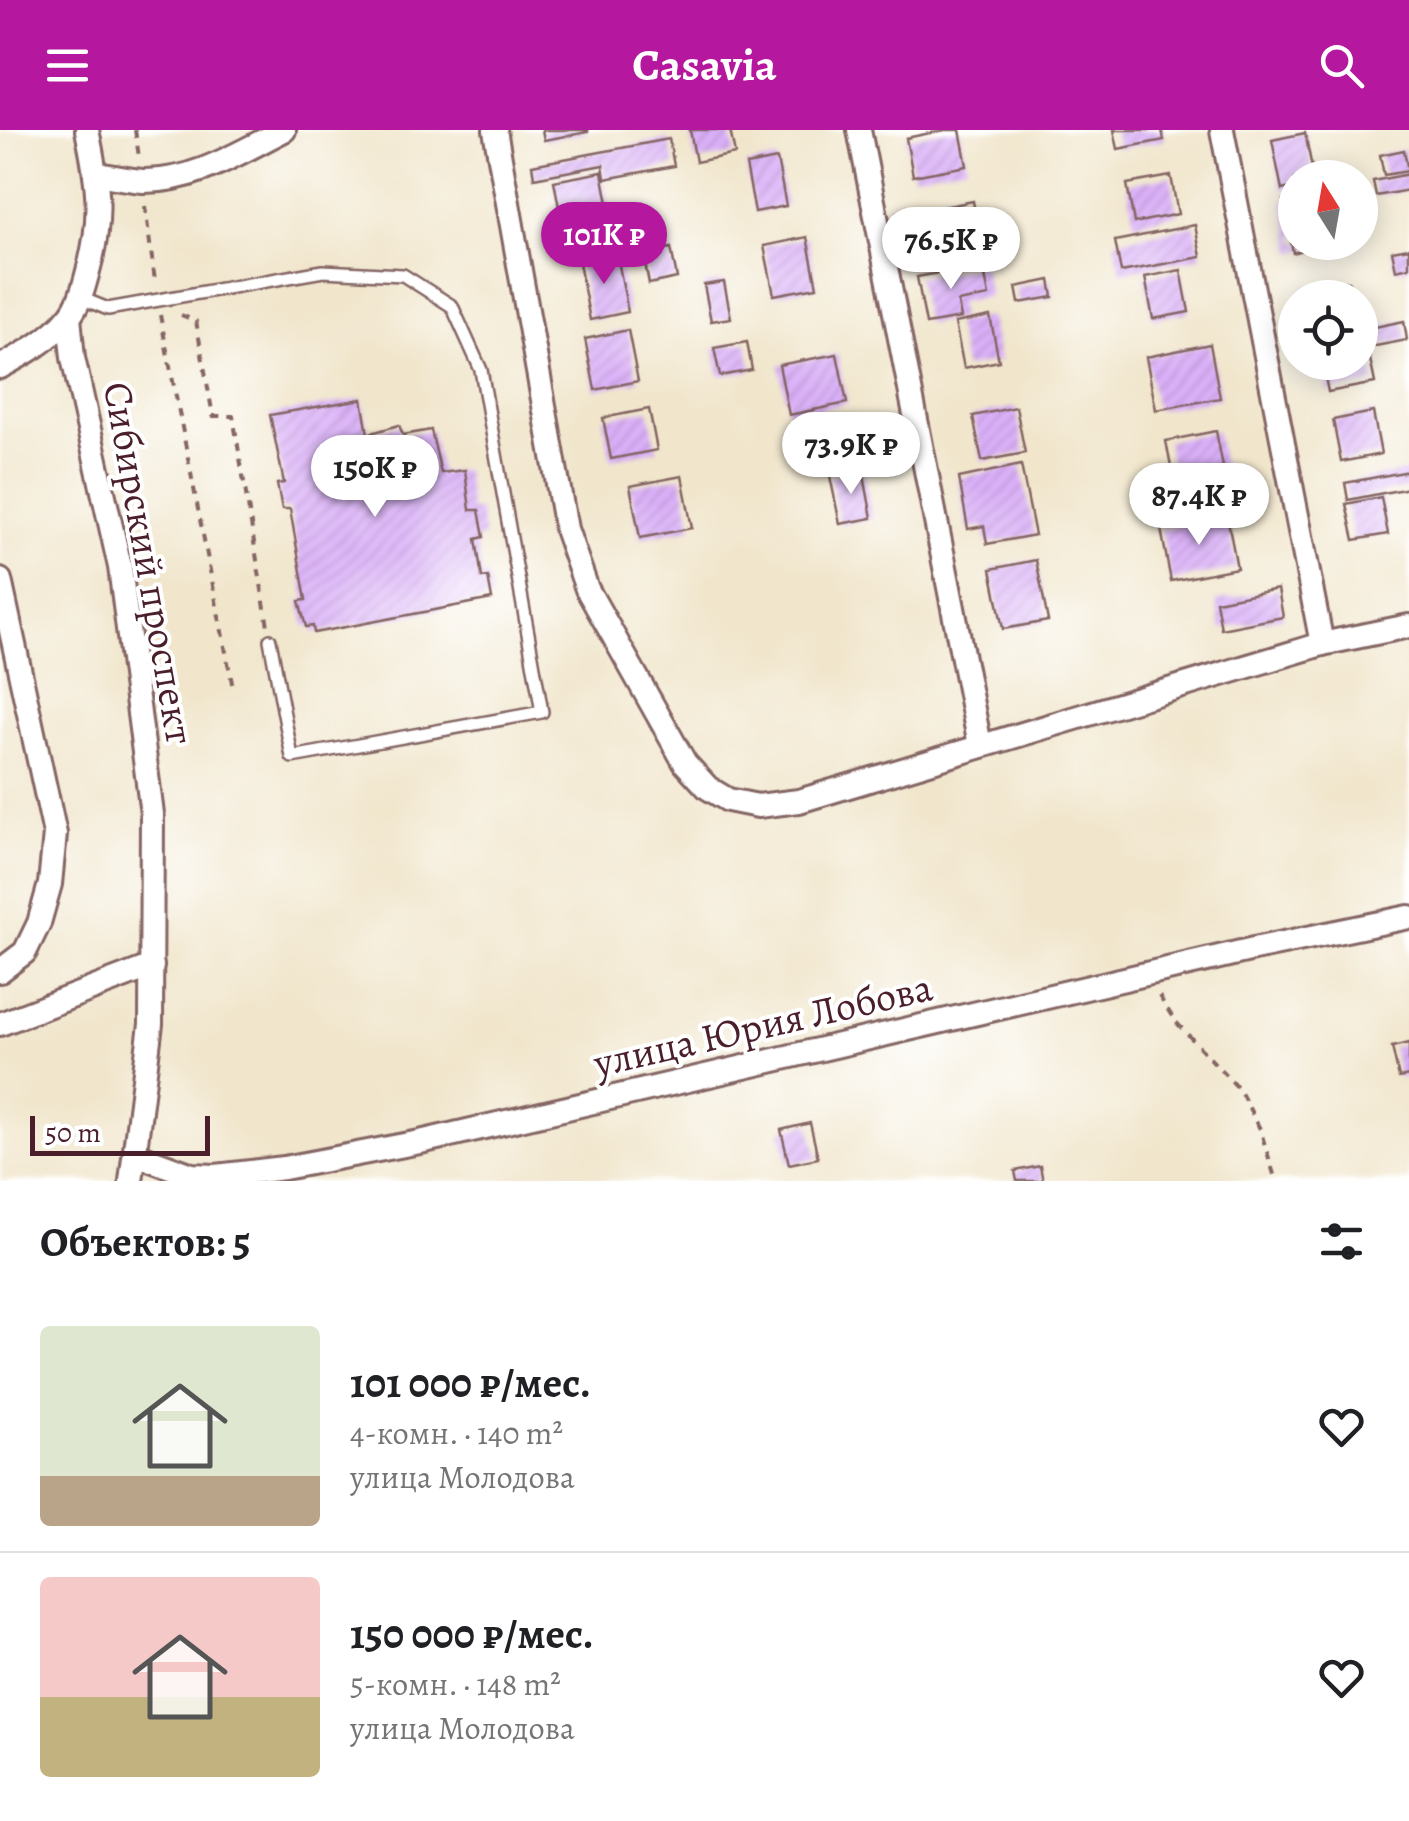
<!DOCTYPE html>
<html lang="ru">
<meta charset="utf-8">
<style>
:root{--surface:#fff;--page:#f6f6f6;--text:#202124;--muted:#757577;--line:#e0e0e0;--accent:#b5179e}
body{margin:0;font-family:Alegreya,serif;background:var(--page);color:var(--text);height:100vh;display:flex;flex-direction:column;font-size:38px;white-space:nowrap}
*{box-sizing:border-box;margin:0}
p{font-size:32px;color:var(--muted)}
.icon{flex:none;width:55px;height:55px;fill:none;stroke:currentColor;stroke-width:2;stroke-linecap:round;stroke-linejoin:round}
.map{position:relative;height:1051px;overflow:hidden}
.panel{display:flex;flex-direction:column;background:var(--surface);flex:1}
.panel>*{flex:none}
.needle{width:65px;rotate:349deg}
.buttons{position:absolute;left:1278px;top:30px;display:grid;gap:20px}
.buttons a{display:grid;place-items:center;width:100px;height:100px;border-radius:50%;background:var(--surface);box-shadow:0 5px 25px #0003;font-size:50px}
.scale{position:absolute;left:30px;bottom:25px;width:180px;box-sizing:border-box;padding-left:10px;border:5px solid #4a1f2b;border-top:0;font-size:28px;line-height:35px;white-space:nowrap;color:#4a1f2b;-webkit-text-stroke:8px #fff;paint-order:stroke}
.price{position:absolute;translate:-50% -85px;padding:0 22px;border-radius:35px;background:#fff;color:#222;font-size:32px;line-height:65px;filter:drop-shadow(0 2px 5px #0008)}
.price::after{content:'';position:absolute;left:50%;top:60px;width:30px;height:22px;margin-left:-15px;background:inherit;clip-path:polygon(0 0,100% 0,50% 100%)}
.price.active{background:var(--accent);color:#fff}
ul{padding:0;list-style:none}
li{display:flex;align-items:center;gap:30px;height:250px;padding:0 40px}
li+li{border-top:2px solid var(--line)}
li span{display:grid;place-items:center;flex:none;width:280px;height:200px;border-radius:10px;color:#555}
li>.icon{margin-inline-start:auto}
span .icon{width:120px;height:120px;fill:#fffc;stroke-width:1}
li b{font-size:42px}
h2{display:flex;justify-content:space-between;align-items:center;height:120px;padding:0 40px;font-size:42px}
header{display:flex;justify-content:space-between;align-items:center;height:130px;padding:0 40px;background:var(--accent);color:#fff;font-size:45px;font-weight:600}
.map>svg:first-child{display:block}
.building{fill:url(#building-hatch)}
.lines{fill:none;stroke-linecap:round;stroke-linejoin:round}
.service-casing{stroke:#846563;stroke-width:16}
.minor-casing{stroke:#846563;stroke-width:28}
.path{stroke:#846563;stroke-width:4;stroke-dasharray:8 8;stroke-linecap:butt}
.service{stroke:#fff;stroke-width:11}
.minor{stroke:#fff;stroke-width:22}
.labels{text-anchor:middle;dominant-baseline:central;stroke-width:8;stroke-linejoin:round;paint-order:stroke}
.street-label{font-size:40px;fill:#4a1f2b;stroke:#fff}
</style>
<header><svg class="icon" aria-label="menu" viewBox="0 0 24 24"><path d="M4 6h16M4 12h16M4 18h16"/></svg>Casavia<svg class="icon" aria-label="search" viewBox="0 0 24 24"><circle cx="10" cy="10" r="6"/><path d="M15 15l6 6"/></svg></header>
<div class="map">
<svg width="1409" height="1051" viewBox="0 0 1409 1051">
<defs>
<pattern id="building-hatch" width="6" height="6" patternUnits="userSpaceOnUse" patternTransform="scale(2.5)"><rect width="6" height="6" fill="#dab0f8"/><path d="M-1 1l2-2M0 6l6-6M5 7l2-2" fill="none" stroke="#bd97d5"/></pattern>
</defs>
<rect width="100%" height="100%" fill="#fff"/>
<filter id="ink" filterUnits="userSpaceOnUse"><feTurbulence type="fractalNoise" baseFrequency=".01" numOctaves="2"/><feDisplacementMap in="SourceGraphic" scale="20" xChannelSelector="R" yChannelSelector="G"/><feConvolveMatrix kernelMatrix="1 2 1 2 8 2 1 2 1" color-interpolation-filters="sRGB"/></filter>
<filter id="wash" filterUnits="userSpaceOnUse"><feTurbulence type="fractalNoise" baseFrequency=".0048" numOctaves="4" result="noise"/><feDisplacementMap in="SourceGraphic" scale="40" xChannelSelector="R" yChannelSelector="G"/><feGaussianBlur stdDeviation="2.25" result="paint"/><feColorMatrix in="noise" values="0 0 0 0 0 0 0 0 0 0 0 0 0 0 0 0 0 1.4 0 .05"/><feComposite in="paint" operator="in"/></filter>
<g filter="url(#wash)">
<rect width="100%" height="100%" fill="#f1e6cc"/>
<g id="blocks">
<g class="building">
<polygon points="542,0 588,0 588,2 544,10"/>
<polygon points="690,0 730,0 735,24 696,32"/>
<polygon points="945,0 960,0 967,36 913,46 906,8"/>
<polygon points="1114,0 1162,0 1164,10 1118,19"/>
<polygon points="1305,3 1314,48 1295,48 1295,57 1282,60 1272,10"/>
<polygon points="669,9 674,36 605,49 603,35 534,48 532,35"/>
<polygon points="1404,20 1408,41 1384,45 1380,25"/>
<polygon points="777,29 786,76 755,82 746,35"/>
<polygon points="602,42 611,89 563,98 554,51"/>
<polygon points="1409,44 1409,60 1376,66 1373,51"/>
<polygon points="1171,46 1178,84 1134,93 1127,54"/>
<polygon points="1295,67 1295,112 1324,114 1293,123 1283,70"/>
<polygon points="973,71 980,111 930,120 923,81"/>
<polygon points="1195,95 1201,127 1121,142 1115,111"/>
<polygon points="807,107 817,157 774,165 764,116"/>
<polygon points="671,118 677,148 649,154 643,123"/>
<polygon points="1409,118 1409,137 1396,140 1392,121"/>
<polygon points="617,125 628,182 590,190 579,133"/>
<polygon points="983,135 989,166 958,172 961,188 926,194 917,147"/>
<polygon points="1181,140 1189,182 1153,189 1145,147"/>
<polygon points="1050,150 1053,167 1019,173 1016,157"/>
<polygon points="1349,151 1352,168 1305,168 1303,159"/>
<polygon points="724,152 731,188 711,191 704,155"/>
<polygon points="990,186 999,231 964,238 955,193"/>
<polygon points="1404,191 1407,210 1360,219 1360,200"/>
<polygon points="628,200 638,251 595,260 585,209"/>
<polygon points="747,212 752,240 720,246 714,218"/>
<polygon points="1210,214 1220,268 1156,280 1146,227"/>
<polygon points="1368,219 1375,253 1328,262 1322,232 1360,232 1360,220"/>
<polygon points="837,224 847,273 789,285 779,235"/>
<polygon points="362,269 368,304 399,295 403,305 431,300 441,343 465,340 470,380 479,380 484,407 476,409 482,448 488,447 492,469 314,503 313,496 306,497 299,471 306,470 290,379 282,379 277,354 284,353 270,285"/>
<polygon points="1016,277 1025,323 982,331 973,286"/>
<polygon points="649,279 657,320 611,329 603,288"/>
<polygon points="1373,282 1381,324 1341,332 1333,290"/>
<polygon points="874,292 879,318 853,323 848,297"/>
<polygon points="1216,301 1224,342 1174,352 1166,311"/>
<polygon points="1021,335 1035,405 987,414 984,396 968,399 959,348"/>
<polygon points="863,340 872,388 840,394 830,346"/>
<polygon points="1409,341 1409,358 1348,370 1345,353"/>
<polygon points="682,346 692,398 640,408 630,356"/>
<polygon points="1381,367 1388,404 1354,410 1346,374"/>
<polygon points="1227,386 1237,438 1171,451 1161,399"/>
<polygon points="1036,430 1048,491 1003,499 991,439"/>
<polygon points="1278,459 1283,487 1221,499 1216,471"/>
<polygon points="1409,913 1409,946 1399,948 1392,917"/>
<polygon points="810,993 818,1028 789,1034 781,1000"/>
<polygon points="1040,1036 1043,1051 1017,1051 1015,1041"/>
</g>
</g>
</g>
<g filter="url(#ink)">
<use href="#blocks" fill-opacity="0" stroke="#846563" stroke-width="2.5"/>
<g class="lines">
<g class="service-casing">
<polyline id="service" points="81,168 108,179 323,141 403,145 452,176 481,240 542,582 292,627 270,510"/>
</g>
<g class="minor-casing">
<g id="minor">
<polyline points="495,0 566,399 587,459 685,633 708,658 728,670 758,676 799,671 1322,514 1409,496"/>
<polyline points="859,0 980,615"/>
<polyline points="1222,0 1322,514"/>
<path d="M96 44C111 46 128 50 143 51 194 52 240 22 284 0"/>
<polyline points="69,187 73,228 120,437 152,684 151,894 131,1051"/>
<path d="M0 237C24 224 51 209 69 187 79 175 83 160 87 145 103 89 99 57 87 0"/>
<polyline points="0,450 55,704 50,754 39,793 25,822 0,841"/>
<polyline points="0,894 152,836"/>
<polyline points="135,1024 192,1045 216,1046 284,1038 420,1012 1254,819 1409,787"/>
</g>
</g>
<g class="path">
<polyline points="135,0 139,27"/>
<polyline points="145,76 155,151"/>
<polyline points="160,185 233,558"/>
<polyline points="181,185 196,191 213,286 233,286 268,496"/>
<polyline points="1159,866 1175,891 1239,959 1260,999 1276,1051"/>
</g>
<use href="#service" class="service"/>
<use href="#minor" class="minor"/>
</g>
</g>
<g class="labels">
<g class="street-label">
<text transform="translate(149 433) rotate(80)">Сибирский проспект</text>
<text transform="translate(763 895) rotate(-13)">улица Юрия Лобова</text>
</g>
</g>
</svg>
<div class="buttons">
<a><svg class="needle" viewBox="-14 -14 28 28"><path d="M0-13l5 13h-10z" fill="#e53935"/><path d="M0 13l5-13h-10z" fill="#757577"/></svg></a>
<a><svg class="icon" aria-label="locate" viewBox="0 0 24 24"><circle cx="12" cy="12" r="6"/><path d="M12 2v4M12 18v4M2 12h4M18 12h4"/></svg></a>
</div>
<div class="scale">50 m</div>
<b class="price active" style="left:604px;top:157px">101K ₽</b>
<b class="price" style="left:951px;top:162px">76.5K ₽</b>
<b class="price" style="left:851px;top:367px">73.9K ₽</b>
<b class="price" style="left:375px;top:390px">150K ₽</b>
<b class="price" style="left:1199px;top:418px">87.4K ₽</b>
</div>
<section class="panel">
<h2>Объектов: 5<svg class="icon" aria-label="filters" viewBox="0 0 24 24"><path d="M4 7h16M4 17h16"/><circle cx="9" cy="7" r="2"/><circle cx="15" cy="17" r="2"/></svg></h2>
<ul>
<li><span style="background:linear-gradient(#dfe7d0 75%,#b9a48a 0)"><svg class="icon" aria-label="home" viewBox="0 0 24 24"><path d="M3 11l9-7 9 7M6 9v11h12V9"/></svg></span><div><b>101 000 ₽/мес.</b><p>4-комн. · 140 m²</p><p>улица Молодова</p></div><svg class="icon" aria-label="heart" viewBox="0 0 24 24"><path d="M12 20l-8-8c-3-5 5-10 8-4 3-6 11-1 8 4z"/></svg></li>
<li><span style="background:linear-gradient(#f6c9c9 60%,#c2b280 0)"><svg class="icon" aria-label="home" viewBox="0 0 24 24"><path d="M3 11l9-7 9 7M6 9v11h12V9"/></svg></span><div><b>150 000 ₽/мес.</b><p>5-комн. · 148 m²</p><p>улица Молодова</p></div><svg class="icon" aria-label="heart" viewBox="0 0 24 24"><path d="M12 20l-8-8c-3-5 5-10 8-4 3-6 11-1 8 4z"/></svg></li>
</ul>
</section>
